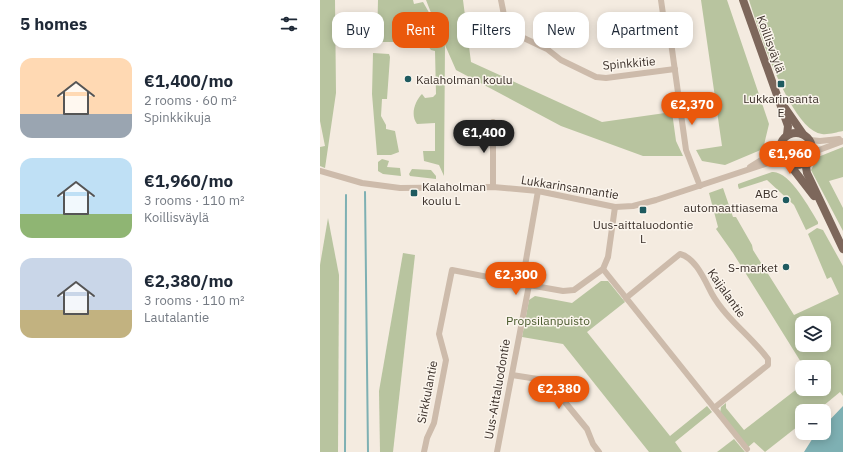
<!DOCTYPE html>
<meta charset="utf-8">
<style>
:root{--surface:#fff;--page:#f6f6f7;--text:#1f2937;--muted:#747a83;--accent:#ea580c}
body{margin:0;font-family:"IBM Plex Sans",sans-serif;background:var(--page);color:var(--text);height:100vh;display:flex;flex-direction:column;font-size:15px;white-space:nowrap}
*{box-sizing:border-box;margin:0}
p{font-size:13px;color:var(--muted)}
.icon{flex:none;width:22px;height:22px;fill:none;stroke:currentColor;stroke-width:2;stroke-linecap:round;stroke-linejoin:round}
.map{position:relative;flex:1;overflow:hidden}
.panel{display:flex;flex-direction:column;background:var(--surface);width:320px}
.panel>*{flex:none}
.top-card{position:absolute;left:12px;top:12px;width:380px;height:36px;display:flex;gap:8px}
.tools{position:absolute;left:475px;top:316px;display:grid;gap:8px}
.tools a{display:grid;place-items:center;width:36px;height:36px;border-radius:8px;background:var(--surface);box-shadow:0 2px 10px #0003;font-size:20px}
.price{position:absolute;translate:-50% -34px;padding:0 9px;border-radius:14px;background:var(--accent);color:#fff;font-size:13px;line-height:26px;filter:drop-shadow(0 1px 2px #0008)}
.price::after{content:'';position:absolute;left:50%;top:24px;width:12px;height:9px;margin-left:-6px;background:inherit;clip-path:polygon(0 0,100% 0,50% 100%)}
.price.on{background:#222;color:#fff}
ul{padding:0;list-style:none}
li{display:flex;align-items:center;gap:12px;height:100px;padding:0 20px}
li span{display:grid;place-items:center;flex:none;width:112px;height:80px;border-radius:12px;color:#555}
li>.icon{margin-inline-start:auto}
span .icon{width:48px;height:48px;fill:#fffc;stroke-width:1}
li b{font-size:17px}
h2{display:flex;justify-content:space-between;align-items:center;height:48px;padding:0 20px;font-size:17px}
.chip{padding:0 14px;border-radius:12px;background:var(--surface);box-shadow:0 2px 10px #0003;font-size:14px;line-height:36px}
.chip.on{background:var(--accent);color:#fff}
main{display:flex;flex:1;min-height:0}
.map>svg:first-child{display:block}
.green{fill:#b8c49f;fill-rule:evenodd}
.water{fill:#7eb0b3}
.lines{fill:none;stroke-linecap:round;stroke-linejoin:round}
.stream{stroke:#7eb0b3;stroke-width:2}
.minor{stroke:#cdbbab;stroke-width:6}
.major{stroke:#7d675b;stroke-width:8}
.poi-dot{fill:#1e5a5f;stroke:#fbf5ed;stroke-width:1.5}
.labels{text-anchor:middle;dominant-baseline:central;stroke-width:3;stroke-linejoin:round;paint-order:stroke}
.street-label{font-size:12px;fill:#3b302a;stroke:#fbf5ed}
.poi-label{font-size:12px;fill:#3b302a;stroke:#fbf5ed;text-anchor:start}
.park-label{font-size:12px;fill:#4a5a2d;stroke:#fbf5ed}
</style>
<main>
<section class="panel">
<h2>5 homes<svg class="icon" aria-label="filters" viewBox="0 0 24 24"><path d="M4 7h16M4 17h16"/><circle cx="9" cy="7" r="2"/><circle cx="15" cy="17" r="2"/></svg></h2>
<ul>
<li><span style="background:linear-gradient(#ffd9b3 70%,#9aa5b1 0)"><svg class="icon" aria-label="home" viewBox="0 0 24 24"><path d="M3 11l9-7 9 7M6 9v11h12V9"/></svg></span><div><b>€1,400/mo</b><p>2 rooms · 60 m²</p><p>Spinkkikuja</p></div></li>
<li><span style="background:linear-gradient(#bfe0f5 70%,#8fb573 0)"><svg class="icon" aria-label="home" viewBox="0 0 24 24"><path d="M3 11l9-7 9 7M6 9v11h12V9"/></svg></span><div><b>€1,960/mo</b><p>3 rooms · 110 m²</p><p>Koillisväylä</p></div></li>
<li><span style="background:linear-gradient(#c9d6e8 65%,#c2b280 0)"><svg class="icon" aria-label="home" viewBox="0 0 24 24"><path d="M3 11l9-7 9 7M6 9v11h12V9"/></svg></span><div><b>€2,380/mo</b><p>3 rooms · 110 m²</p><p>Lautalantie</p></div></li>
</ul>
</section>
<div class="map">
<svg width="523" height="452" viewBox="0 0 523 452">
<rect width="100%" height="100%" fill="#f4ebe0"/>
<g class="green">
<polygon points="0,0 15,0 16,93 5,168 0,166 0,147 5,146 0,121"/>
<path d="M58 0H93L94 4 103 2 115 23 106 0H143L151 62 282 122 352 112 356 141 363 156H323L241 126 136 70 125 45 124 176 119 165 104 161 103 151H115V123L97 124C90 115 95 101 102 94L105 98 113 97 116 94 115 51 111 50 105 42H57Z"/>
<polygon points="381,0 407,0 449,124 443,149 405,165 382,161 376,150 402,146"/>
<path d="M429 0H523V131C517 132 508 135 502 134 470 130 438 28 429 0Z"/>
<polygon points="53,53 69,54 70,57 67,99 62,99 61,116 66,125 66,129 75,131 79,152 71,155 57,155 52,94"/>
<polygon points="523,147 523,177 509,181 523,208 523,231 491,170 498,157"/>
<polygon points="62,159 69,161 67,167 80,168 81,176 63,174 58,171 58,162"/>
<polygon points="92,169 111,170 116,176 116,179 90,176 89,174"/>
<path d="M452 172C469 170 490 209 498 222V224L486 230 474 205 447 180 419 189 418 186V184Z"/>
<path d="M403 188 413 217H416L432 245 433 250 474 315 519 294 511 277 507 279 488 234 497 228 503 230 523 266V396L520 392 497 411H482V423L445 452 434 442 427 448 400 413 401 407 406 403V408L424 430 482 385V389H504V367H484L413 253 396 229 398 227 389 193ZM482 323H504V345H482Z"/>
<polygon points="8,218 19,275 18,452 0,452 0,265"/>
<polygon points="83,253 95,255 73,452 60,452 59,391"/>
<polygon points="281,281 288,281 305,302 267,332 350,436 387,406 392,412 355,442 362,452 329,452 243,344 202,337 209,300 215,296 252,303"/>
<polygon points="414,439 425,452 397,452"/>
</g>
<polygon class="water" points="523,406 523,452 484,452 496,433 504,433 504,426"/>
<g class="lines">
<g class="stream">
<polyline points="45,192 48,452"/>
<polyline points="25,452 26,195"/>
</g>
<g class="minor">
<polyline points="181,0 186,25 191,32 227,49 241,60 276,77 286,78 355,69"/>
<polyline points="341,0 344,21 350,35 366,150 380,186"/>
<polyline points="173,122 173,187"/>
<polyline points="490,140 500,141 519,139"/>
<polyline points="492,155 499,150 523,141"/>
<polyline points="430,167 451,154 460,146"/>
<polyline points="0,171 42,183 80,188 173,187 218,191 295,207 313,206 336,200 454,161 464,160"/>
<polyline points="283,269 427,449"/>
<polyline points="202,283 218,191"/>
<path d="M306 298 360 254C376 258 385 281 392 294 406 319 431 336 448 359V365L394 408"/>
<polyline points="192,375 224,380 231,385 267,429 273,444 279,452"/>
<polyline points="104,452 107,438 114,423 126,360 119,334 132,270 209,285"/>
<polyline points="177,452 209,285 243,291 254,290 283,269 288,257 295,207"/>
</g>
<g class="major">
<polyline points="423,0 468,126 467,135"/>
<polyline points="465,108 483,134"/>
<circle cx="476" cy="149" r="16"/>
<polyline points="490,159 486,167 487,173 523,249"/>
<polyline points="470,165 494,196"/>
</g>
</g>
<g class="poi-dot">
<circle cx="88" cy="79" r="4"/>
<rect x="457" y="80" width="8" height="8" rx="2"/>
<rect x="90" y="189" width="8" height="8" rx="2"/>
<circle cx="466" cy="200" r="4"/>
<rect x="319" y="206" width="8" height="8" rx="2"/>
<circle cx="466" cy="267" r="4"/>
</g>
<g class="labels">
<g class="street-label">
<text transform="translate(451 44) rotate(70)">Koillisväylä</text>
<text transform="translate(309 63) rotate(-5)">Spinkkitie</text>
<text transform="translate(250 187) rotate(9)">Lukkarinsannantie</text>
<text transform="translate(407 293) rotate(55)">Kaijalantie</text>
<text transform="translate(177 389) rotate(-80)">Uus-Aittaluodontie</text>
<text transform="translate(107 392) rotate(-79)">Sirkkulantie</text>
</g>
<g class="poi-label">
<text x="96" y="79">Kalaholman koulu</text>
<text x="461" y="98" text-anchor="middle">Lukkarinsanta<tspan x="461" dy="14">E</tspan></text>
<text x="102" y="186">Kalaholman<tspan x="102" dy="14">koulu L</tspan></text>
<text x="458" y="193" text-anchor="end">ABC<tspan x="458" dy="14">automaattiasema</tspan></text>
<text x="323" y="224" text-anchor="middle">Uus-aittaluodontie<tspan x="323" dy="14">L</tspan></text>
<text x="458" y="267" text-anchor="end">S-market</text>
</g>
<g class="park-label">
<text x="228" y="320">Propsilanpuisto</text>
</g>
</g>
</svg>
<div class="tools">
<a><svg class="icon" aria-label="layers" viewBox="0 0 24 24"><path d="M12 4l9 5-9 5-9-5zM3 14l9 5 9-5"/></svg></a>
<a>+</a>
<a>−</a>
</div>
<b class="price" style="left:372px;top:126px">€2,370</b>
<b class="price on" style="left:164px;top:154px">€1,400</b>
<b class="price" style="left:470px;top:175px">€1,960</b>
<b class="price" style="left:196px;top:296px">€2,300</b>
<b class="price" style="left:239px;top:410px">€2,380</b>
<div class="top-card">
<a class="chip">Buy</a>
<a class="chip on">Rent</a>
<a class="chip">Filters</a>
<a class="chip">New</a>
<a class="chip">Apartment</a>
</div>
</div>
</main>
